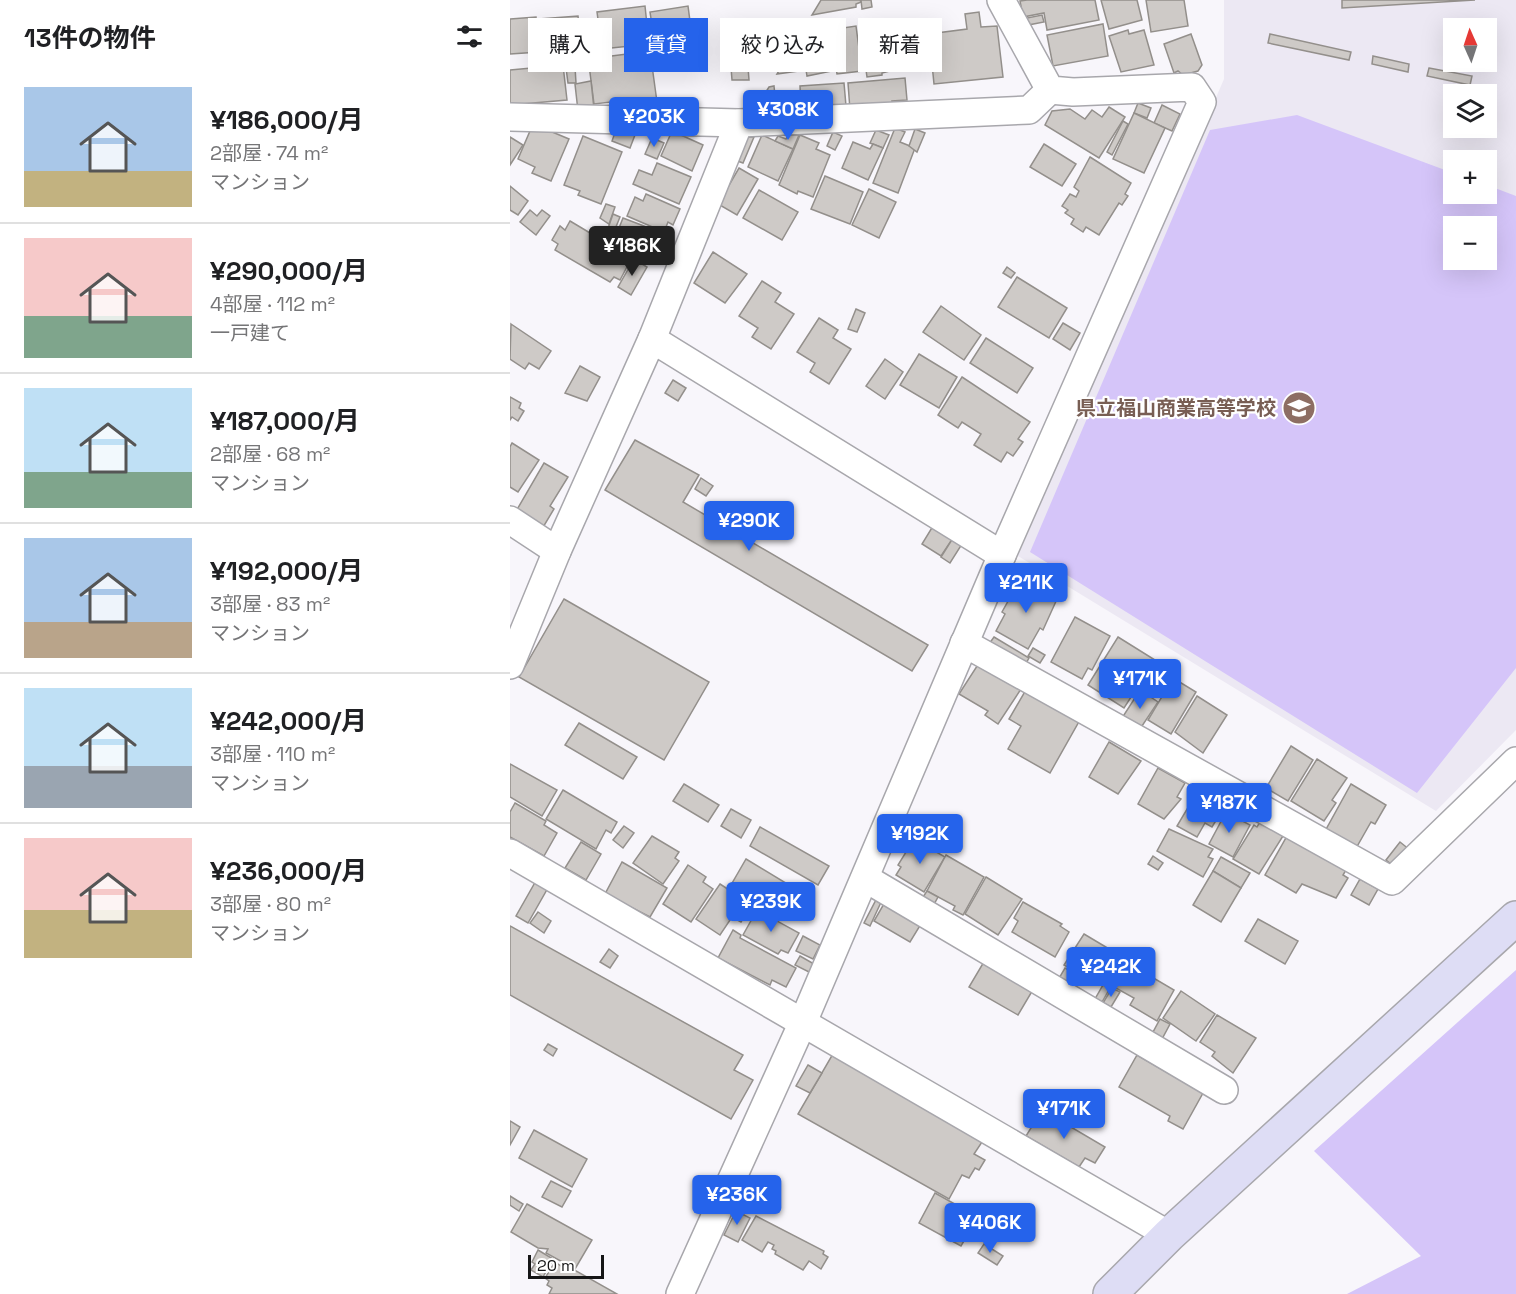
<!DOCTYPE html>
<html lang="ja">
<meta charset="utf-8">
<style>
:root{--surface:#fff;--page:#f6f6f6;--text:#202124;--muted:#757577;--line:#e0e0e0;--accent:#2563eb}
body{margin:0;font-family:"Space Grotesk","Noto Sans JP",sans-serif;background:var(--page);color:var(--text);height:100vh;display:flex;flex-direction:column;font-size:22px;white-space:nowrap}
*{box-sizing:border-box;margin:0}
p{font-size:20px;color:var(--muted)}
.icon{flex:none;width:33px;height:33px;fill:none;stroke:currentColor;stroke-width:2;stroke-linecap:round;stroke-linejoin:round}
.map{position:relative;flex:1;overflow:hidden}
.sheet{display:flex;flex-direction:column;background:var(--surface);width:510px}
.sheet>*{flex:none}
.banner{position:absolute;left:18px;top:18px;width:570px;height:54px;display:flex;gap:12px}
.needle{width:39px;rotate:357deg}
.controls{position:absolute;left:933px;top:18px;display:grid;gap:12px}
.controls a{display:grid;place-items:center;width:54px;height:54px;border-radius:0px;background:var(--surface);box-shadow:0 6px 24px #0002;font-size:30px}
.scale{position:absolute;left:18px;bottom:15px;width:76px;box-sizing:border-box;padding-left:6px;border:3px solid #151516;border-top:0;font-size:16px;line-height:21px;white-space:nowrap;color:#151516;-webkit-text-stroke:4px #fff;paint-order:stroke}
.price{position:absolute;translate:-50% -51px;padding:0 14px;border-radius:6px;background:var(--accent);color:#fff;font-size:20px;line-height:39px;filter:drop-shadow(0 2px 3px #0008)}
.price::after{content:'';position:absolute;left:50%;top:36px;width:18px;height:14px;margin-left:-9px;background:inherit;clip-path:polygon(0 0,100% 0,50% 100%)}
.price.active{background:#222;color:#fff}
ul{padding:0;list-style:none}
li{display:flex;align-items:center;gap:18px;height:150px;padding:0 24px}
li+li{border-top:2px solid var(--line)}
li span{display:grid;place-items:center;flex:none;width:168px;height:120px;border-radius:0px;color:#555}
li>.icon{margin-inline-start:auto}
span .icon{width:72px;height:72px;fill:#fffc;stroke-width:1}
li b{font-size:26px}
h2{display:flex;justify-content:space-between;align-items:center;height:72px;padding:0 24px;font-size:26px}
.chip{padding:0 21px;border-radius:0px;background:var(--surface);box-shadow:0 6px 24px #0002;font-size:21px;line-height:54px}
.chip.active{background:var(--accent);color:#fff}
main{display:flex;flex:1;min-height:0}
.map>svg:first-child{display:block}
.built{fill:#ece8f3;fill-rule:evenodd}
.green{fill:#d5c5f9;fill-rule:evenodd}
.building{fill:#cecac7;stroke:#938f8b;stroke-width:1.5}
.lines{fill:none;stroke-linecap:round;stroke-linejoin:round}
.street-casing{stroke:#a8a7ac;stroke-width:30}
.secondary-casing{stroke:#a8a7ac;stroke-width:36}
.street{stroke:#fff;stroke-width:27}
.secondary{stroke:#deddf5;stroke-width:33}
.labels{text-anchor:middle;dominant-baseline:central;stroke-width:4.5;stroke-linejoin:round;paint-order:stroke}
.education-label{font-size:20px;font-weight:bold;fill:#785e54;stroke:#fff;text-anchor:end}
</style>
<main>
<section class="sheet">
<h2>13件の物件<svg class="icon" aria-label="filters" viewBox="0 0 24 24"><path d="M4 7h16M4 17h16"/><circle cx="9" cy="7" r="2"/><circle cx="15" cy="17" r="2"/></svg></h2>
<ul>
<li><span style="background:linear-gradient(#a9c7e8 70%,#c2b280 0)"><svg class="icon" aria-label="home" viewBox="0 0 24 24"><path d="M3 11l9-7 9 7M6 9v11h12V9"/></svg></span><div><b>¥186,000/月</b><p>2部屋 · 74 m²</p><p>マンション</p></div></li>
<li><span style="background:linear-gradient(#f6c9c9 65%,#7fa58c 0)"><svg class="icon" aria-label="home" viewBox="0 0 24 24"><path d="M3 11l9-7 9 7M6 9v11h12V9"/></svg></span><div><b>¥290,000/月</b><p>4部屋 · 112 m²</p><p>一戸建て</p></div></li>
<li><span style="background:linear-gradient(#bfe0f5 70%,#7fa58c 0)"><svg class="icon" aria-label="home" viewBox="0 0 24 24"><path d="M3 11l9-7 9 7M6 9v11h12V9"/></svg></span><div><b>¥187,000/月</b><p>2部屋 · 68 m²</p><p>マンション</p></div></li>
<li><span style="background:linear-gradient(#a9c7e8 70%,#b9a48a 0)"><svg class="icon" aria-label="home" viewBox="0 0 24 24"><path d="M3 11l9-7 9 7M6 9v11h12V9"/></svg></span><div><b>¥192,000/月</b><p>3部屋 · 83 m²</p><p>マンション</p></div></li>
<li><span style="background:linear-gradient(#bfe0f5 65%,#9aa5b1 0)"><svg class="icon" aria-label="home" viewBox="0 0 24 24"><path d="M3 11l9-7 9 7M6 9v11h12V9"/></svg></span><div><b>¥242,000/月</b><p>3部屋 · 110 m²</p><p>マンション</p></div></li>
<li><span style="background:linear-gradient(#f6c9c9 60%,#c2b280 0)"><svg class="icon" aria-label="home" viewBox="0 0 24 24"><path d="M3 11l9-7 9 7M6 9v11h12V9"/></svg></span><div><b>¥236,000/月</b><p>3部屋 · 80 m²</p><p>マンション</p></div></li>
</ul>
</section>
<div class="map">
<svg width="1006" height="1294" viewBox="0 0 1006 1294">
<rect width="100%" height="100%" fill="#f8f6fb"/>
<path class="built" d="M714 0H1006V730L926 811 508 556 714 79ZM944 28H976V62H944ZM944 94H976V128H944ZM944 160H976V194H944ZM944 226H976V260H944Z"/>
<g class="green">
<path d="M787 115 943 173 944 194H976L977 185 1006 196V668L907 793 520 552 700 130ZM944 226H976V260H944Z"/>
<polygon points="1006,970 1006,1294 837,1294 911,1256 804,1151"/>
</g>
<g class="building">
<polygon points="311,0 350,0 351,2 346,4 346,7 302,15"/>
<polygon points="351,0 361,0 362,7 352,9"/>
<polygon points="517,0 585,0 589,20 537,30 534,13 513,17 510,1"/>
<polygon points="591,0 627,0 632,20 599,29"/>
<polygon points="636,0 674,0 678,26 641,32"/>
<polygon points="832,0 965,0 832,8"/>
<polygon points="135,6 139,44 92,49 87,12"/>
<polygon points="178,6 183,44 146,50 140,12"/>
<polygon points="469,12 471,27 487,26 493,77 424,84 419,34 457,29 455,14"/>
<polygon points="532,15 534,22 518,25 517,18"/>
<polygon points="68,16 71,46 56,47 57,58 32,61 29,19"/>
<polygon points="26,17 29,52 0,54 0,19"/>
<polygon points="593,24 598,56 543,66 537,35"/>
<polygon points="346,26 352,71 327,74 320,30"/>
<polygon points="355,27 356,33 369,31 370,36 378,35 382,67 380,67 380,71 372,73 372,75 357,77 350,28"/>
<polygon points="618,30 619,34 634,30 644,65 611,72 599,36"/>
<polygon points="315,31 322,71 297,76 296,70 267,74 281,50 292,47 291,36"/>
<polygon points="681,34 692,65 688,71 673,75 668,71 664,73 654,44"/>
<polygon points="760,34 841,52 839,60 758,43"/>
<polygon points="255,40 255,57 247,57 248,67 238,67 239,80 222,80 219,42"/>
<polygon points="140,51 147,102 119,106 118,100 84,104 79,65 64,67 63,61"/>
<polygon points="863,56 899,64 898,72 862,64"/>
<polygon points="53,65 57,100 0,105 0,70"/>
<polygon points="65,67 66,83 58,83 56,68"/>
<polygon points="919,68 962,76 960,85 917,76"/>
<polygon points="395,78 397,100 382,101 383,106 340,110 338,83"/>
<polygon points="81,81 84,109 68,111 65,84"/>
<polygon points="334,83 336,106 291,109 290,86"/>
<polygon points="264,86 265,96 259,96 260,113 242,114 259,87"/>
<polygon points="628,103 641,108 637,118 624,113"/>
<polygon points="652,105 670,114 662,131 644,123"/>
<polygon points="599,107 615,117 589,158 535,125 542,111 560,109 575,119 582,110 592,117"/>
<polygon points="624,113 655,128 634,173 603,159"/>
<polygon points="613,121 618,124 602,155 597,152"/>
<polygon points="23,124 59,139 41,181 22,173 25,167 8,159"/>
<polygon points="107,127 128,127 120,148 102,141"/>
<polygon points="385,128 395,132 390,142 405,148 388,193 363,183"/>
<polygon points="405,129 415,133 407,152 399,146"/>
<polygon points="366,130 379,135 373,148 360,143"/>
<polygon points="162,131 193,145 182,171 151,156"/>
<polygon points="323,132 332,136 325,150 317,146"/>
<polygon points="252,135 283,149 268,181 238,167"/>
<polygon points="278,135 289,135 283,149 265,141 268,136 276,139"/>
<polygon points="290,135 309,143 306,149 320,155 303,197 288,191 287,194 269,185"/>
<polygon points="73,136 112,152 91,204 68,195 70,191 54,185"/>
<polygon points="0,137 13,145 0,165"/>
<polygon points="233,137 244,137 233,163 222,159"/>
<polygon points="142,138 154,143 147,159 135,154"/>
<polygon points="343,142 360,149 363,144 373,148 358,180 332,168"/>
<polygon points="534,144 566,164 552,186 520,167"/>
<polygon points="580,157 621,183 615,194 618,196 612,205 609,203 589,235 576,227 573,232 561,224 564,219 555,213 558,210 552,206 560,194 566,197 569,191 564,187"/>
<polygon points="147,163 181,177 169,204 123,184 129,170 142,175"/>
<polygon points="229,168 248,179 227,215 208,204"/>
<polygon points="315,176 353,192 340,224 301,209"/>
<polygon points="0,186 18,201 8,215 0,210"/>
<polygon points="359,189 386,202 369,238 342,225"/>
<polygon points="249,190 288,212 272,240 233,218"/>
<polygon points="136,194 170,209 163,225 158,222 154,232 117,216 125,197 133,201"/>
<polygon points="96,204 105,207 99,224 90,218"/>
<polygon points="20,210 27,216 32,210 40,216 26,235 10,222"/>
<polygon points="103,214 110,217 101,239 95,237"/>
<polygon points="113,218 147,231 137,256 103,243"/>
<polygon points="60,221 117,255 114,260 119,263 110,280 104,277 100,282 45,250 48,244 42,240 50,226 55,230"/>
<polygon points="203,252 237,274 215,303 184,283"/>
<polygon points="124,259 137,267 121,295 108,287"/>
<polygon points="497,267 505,273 501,278 493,273"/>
<polygon points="507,277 557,308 539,338 488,307"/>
<polygon points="252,281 271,293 265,302 284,314 261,349 242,337 248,328 229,316"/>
<polygon points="431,306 471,335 454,360 413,332"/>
<polygon points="346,309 355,313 347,332 338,329"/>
<polygon points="309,318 328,330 323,338 341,349 319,384 300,372 305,363 287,352"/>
<polygon points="553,323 570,333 560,350 543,339"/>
<polygon points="1,324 41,351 29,369 19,363 15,369 0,359"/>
<polygon points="476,338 523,368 507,393 460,363"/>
<polygon points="409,354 447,377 429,408 390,385"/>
<polygon points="375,359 393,372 375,399 356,386"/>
<polygon points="70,366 90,377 77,401 55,393"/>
<polygon points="452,377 520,422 508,439 513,442 503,456 497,452 491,462 464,445 471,434 452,422 448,428 428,415"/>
<polygon points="163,380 176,388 168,401 155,393"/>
<polygon points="0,397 11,403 9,408 14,411 8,421 2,417 0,420"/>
<polygon points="125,440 189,475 173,502 418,645 402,671 95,490"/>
<polygon points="2,443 29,460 8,492 0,487 0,447"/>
<polygon points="34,463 58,477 40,506 44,509 32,529 5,513"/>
<polygon points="191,478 203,486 196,496 185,489"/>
<polygon points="423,526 443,538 431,556 412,544"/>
<polygon points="443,538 452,544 440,563 431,557"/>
<polygon points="511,578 547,599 533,630 530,628 518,649 486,631 495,614 492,612"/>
<polygon points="54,599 199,682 154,760 9,677"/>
<polygon points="565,617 600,636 582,670 578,668 572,679 541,662"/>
<polygon points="484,637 519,658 515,665 479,644"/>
<polygon points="608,637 645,660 614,708 578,685"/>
<polygon points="523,648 535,655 530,663 518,656"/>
<polygon points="469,663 511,689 488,724 475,715 478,711 449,694"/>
<polygon points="663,678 686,692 661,734 638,720"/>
<polygon points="517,688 571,718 540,773 498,749 511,726 499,719"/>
<polygon points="630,690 648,702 630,729 612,718"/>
<polygon points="687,696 717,715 693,753 665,732"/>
<polygon points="69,723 127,757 113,779 55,745"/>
<polygon points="599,742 631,761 608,794 579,777"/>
<polygon points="781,746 803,760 778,801 756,788"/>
<polygon points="807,759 837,778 822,800 826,803 814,821 781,801"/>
<polygon points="0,764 47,790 32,816 0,797"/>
<polygon points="648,768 675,783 667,797 671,799 654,819 628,804"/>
<polygon points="174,784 209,805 198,822 163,801"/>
<polygon points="841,784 876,805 865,824 861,822 845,850 814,833"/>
<polygon points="53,790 107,822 101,833 96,830 86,849 36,819"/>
<polygon points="693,793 715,806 702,827 695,823 687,837 667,826 683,799 687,802"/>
<polygon points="5,803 36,821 34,825 47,833 34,856 0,837 0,812"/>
<polygon points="221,809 241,820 231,838 211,826"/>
<polygon points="716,812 740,825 723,857 699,844"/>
<polygon points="750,822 773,836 749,874 723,859 744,825 747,827"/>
<polygon points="114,826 124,833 113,848 103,840"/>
<polygon points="250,827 319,866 308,885 240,846"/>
<polygon points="659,829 703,849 698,857 703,859 693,877 647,851"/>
<polygon points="142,836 169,852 165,858 169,861 153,884 123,863"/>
<polygon points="777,836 836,870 833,875 838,878 826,898 792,884 786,893 755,875"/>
<polygon points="404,839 435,857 414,892 386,875 391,867 388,865"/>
<polygon points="71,842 91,854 76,880 55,868"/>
<polygon points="890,842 900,850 886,868 876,860"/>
<polygon points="436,855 474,877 453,915 443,910 445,906 417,891"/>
<polygon points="643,856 653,863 648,870 638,864"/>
<polygon points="711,857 740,873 731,888 703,871"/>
<polygon points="236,859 289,891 274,915 221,885"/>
<polygon points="112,862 157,888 140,917 95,894"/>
<polygon points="178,865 196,877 193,882 203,889 181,922 153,904"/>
<polygon points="703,871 731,888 711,922 683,905"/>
<polygon points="476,877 512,899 488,935 455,914"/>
<polygon points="27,879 39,886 18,923 6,916"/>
<polygon points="850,879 868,889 859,905 841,895"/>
<polygon points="210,884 242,905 231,922 222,917 210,935 186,919"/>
<polygon points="417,891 428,897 423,906 411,900"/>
<polygon points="368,896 373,898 360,926 354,923"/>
<polygon points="375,902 411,924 400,942 364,921"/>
<polygon points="513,902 552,924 550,926 559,932 545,957 502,932 508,921 504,918"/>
<polygon points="247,910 289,933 278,953 271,950 268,954 233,935"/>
<polygon points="28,912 41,921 34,933 20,923"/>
<polygon points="748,919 788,941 775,964 735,941"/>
<polygon points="0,926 233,1055 224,1070 243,1080 221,1119 0,995"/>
<polygon points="223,930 231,935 230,938 286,968 276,987 262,980 260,985 208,958"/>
<polygon points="574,934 611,956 594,983 580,975 577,979 554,965"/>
<polygon points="293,936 310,945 303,959 286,951"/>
<polygon points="99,949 108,956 100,968 90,962"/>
<polygon points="290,956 304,964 299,972 285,965"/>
<polygon points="475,960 524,988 508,1015 459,987"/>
<polygon points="618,963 664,990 647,1021 620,1005 624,998 604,987"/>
<polygon points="555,968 567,975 560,987 548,980"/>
<polygon points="593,985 600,988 592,1002 585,999"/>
<polygon points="602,988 610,992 601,1007 593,1003"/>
<polygon points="671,991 705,1014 686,1041 653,1018"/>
<polygon points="707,1015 746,1038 723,1073 702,1056 705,1052 690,1042"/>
<polygon points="650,1019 660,1024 652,1039 642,1034"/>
<polygon points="38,1044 47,1049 43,1056 34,1050"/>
<polygon points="324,1052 474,1139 464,1154 475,1160 469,1170 465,1168 459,1178 452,1175 439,1199 288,1114"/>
<polygon points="627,1055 693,1093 673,1129 658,1121 660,1116 609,1087"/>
<polygon points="298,1065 312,1073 300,1093 286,1086"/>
<polygon points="532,1110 595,1147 585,1163 575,1158 569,1167 516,1136"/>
<polygon points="0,1121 10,1127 0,1145"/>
<polygon points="24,1130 77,1159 62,1187 9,1158"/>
<polygon points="41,1181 61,1191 52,1207 32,1197"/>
<polygon points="425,1193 468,1217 451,1246 409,1223"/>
<polygon points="0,1196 13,1204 9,1211 0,1205"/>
<polygon points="17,1204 82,1240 65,1269 36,1253 38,1249 28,1248 1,1232"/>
<polygon points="226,1211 240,1218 228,1242 214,1235"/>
<polygon points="246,1216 314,1251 313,1254 318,1257 311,1269 299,1261 293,1270 265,1254 266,1251 262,1249 264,1245 258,1242 252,1252 232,1240"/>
<polygon points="474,1244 493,1256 487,1265 468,1253"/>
<polygon points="28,1250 43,1259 33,1277 21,1270 25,1264 22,1262"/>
<polygon points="45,1262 51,1266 52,1263 107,1294 39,1294 42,1288 37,1285 39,1281 35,1278"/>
</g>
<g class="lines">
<g class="street-casing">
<g id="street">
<polyline points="0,117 229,123 519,110 540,90"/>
<polyline points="142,339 229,123"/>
<polyline points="0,520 47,551"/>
<polyline points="454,643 882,881 1006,761"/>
<polyline points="0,665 47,551 142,339 492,555"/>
<polyline points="0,853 659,1235"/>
<polyline points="355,878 714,1090"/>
<polyline points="170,1294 293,1022 492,555 692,102 682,87 563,92 540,90 491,0"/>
</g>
</g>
<g class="secondary-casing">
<polyline id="secondary" points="600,1294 659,1235 1006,918"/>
</g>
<use href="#street" class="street"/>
<use href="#secondary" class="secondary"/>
</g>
<defs>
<g id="school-disc" transform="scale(1.725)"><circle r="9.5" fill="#8d6e63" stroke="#fff"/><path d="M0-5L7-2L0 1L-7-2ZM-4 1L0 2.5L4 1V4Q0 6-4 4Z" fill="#fff"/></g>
</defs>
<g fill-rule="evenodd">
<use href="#school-disc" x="789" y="408"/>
</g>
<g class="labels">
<g class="education-label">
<text x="766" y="408">県立福山商業高等学校</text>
</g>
</g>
</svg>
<div class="controls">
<a><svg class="needle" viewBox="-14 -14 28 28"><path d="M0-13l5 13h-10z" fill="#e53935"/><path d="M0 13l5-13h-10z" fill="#757577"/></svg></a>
<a><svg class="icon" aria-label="layers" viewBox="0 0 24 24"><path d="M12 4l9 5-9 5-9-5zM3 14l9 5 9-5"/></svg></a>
<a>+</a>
<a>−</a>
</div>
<div class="scale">20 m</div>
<b class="price" style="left:278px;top:141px">¥308K</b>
<b class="price" style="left:144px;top:148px">¥203K</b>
<b class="price active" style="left:122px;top:277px">¥186K</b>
<b class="price" style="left:239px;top:552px">¥290K</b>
<b class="price" style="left:516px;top:614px">¥211K</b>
<b class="price" style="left:630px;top:710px">¥171K</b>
<b class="price" style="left:719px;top:834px">¥187K</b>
<b class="price" style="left:410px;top:865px">¥192K</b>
<b class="price" style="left:261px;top:933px">¥239K</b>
<b class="price" style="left:601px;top:998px">¥242K</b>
<b class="price" style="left:554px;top:1140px">¥171K</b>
<b class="price" style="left:227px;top:1226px">¥236K</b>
<b class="price" style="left:480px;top:1254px">¥406K</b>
<div class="banner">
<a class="chip">購入</a>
<a class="chip active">賃貸</a>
<a class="chip">絞り込み</a>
<a class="chip">新着</a>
</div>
</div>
</main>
